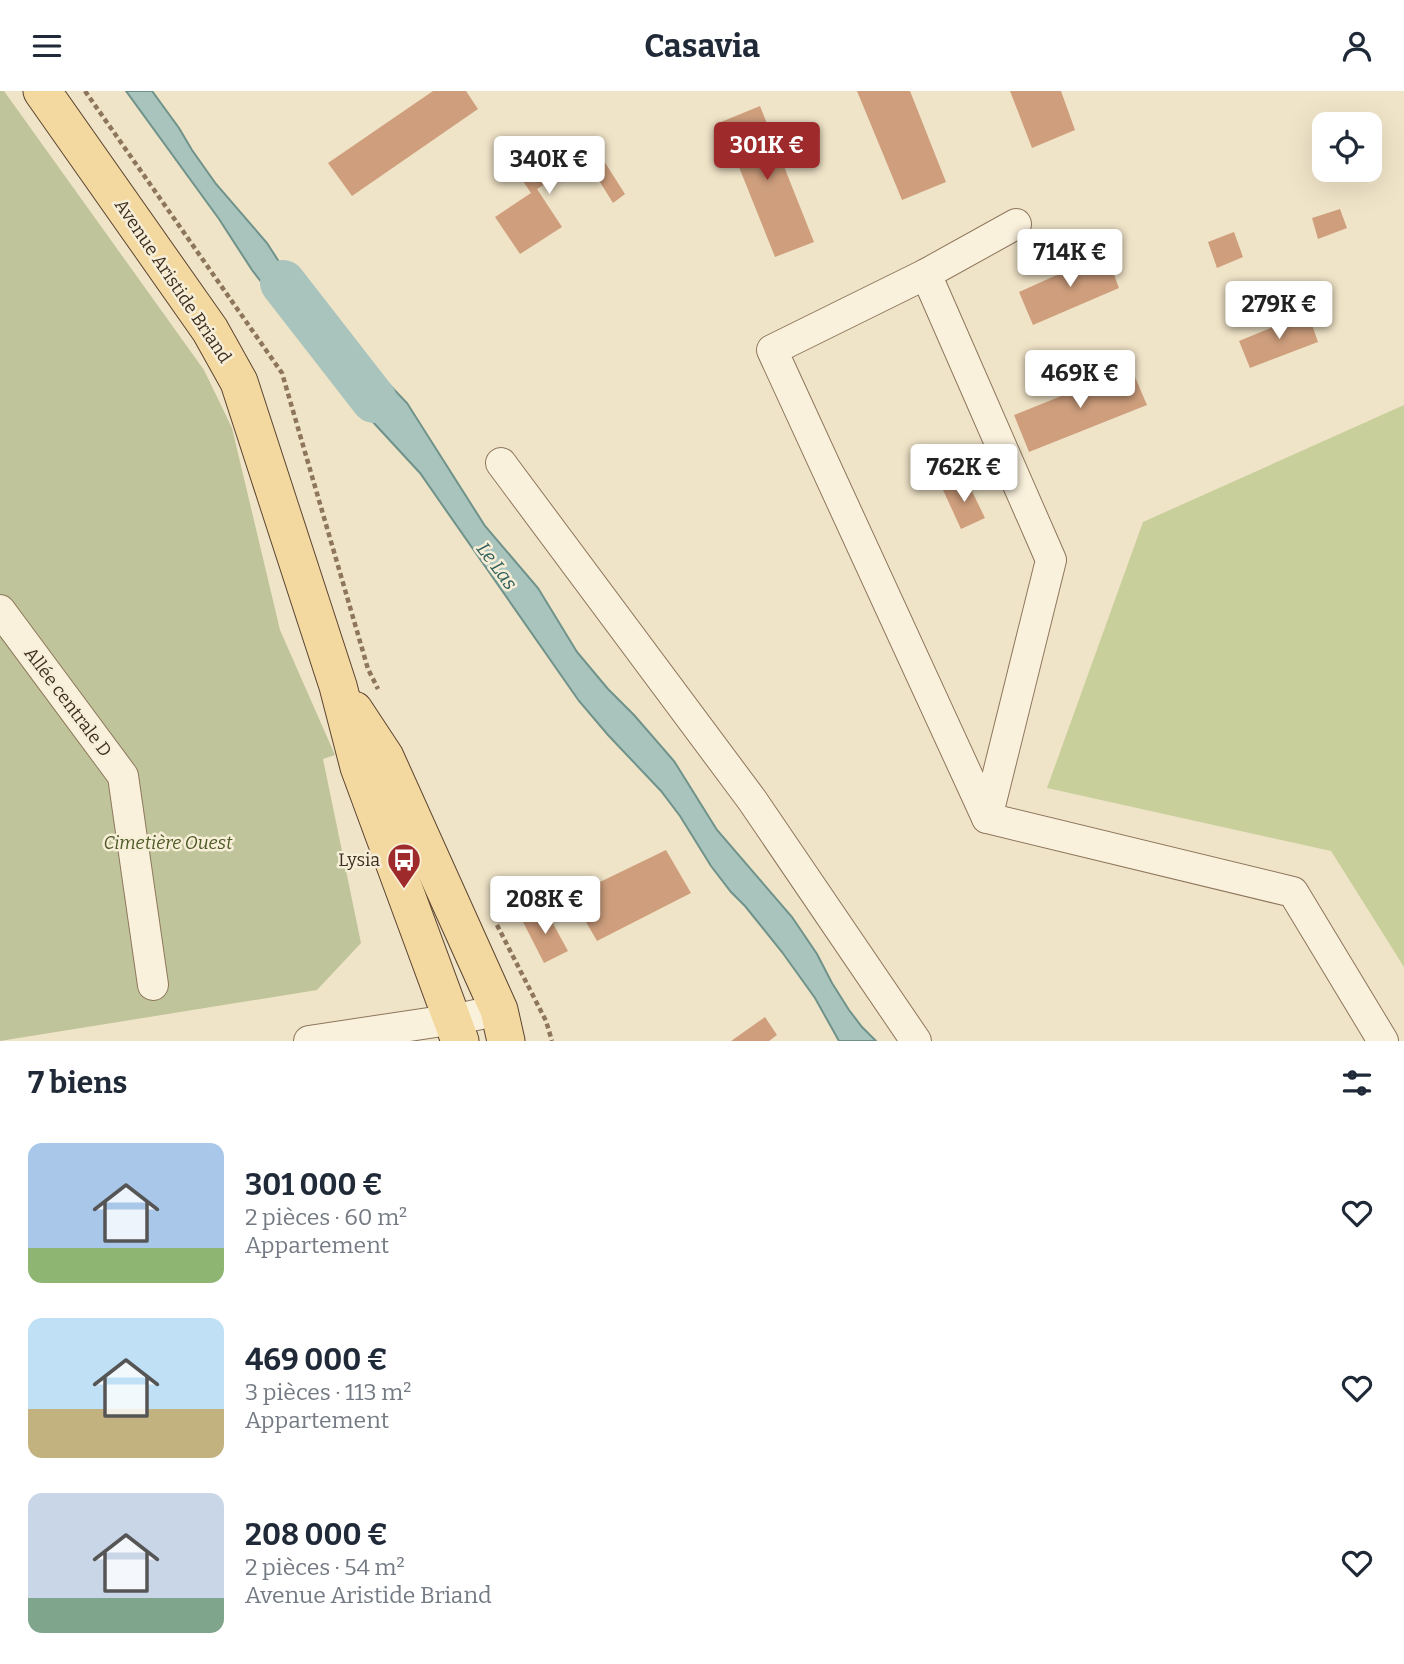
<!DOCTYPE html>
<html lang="fr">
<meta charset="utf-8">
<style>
:root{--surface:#fff;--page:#f2f2f3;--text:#1f2937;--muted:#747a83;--accent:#9e2a2b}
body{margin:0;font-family:Bitter,serif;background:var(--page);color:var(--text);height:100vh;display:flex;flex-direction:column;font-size:26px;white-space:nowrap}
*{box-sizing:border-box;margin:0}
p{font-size:23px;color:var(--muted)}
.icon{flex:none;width:38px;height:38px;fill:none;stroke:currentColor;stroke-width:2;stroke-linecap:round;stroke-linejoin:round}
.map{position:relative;height:950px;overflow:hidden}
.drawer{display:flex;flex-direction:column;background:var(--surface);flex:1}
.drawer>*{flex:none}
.fabs{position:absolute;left:1312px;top:21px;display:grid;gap:14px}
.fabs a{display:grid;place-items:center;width:70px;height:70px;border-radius:14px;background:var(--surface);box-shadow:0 7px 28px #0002;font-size:35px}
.price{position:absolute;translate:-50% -60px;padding:0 16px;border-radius:7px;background:#fff;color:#222;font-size:23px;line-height:46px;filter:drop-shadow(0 2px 4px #0008)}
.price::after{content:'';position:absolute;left:50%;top:42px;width:21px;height:16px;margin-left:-10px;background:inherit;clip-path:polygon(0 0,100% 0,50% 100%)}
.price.on{background:var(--accent);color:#fff}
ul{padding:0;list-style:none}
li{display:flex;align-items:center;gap:21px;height:175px;padding:0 28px}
li span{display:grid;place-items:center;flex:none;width:196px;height:140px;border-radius:14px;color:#555}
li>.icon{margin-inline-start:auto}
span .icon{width:84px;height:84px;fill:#fffc;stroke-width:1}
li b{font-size:30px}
h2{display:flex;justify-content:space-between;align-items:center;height:84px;padding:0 28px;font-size:30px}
header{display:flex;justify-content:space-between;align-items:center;height:91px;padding:0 28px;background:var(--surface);font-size:32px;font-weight:700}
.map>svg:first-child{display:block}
.green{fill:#c9cf9b}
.cemetery{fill:#bfc49a}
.water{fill:#a9c4bc;stroke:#6f938a;stroke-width:2}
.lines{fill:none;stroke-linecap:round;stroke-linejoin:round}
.river{stroke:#a9c4bc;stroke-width:46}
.building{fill:#cf9f7d}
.minor-casing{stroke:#8d765c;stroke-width:32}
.major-casing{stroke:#5b4430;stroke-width:39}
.path{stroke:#8d765c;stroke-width:4.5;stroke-dasharray:5 3.5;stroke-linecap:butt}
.minor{stroke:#faf1dc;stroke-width:30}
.major{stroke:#f3d9a0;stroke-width:37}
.labels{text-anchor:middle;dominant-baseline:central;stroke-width:5;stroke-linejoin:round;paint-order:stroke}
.street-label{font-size:18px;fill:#3d2e20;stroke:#f7eed8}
.park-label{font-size:18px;font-style:italic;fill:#4d5a26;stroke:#f7eed8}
.poi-label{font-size:18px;fill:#3d2e20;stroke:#f7eed8;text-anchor:end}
.water-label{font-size:19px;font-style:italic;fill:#2f5d5a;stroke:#f7eed8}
</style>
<header><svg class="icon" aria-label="menu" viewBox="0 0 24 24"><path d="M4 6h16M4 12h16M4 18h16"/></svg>Casavia<svg class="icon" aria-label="person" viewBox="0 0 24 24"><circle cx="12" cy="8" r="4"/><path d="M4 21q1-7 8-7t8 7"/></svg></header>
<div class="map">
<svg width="1404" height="950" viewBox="0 0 1404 950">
<rect width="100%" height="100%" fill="#f0e4c8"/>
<polygon class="green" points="1404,314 1404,876 1331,760 1047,697 1143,431"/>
<polygon class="cemetery" points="0,0 4,0 204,279 232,337 280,539 335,664 323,668 361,852 317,899 0,950"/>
<g class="water">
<polygon points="126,0 152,0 179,37 192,59 216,93 267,152 290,188 329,235 308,252 252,179 219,128"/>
<polygon points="349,251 407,312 485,435 538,497 577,561 608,598 634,624 674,670 717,739 792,826 817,863 832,892 849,919 862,936 876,950 839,950 815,907 782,861 745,815 731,801 711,775 680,725 661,700 608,644 579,610 420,382 372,330 325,271"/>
</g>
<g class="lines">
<polyline class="river" points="283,192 374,309"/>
</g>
<g class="building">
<polygon points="433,0 466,0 478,18 352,105 328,72"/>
<polygon points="857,0 910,0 946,91 902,109"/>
<polygon points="1010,0 1061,0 1075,39 1032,57"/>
<polygon points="760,15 814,151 775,166 721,31"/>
<polygon points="574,47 585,67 597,59 625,103 613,112 585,67 537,98 562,136 520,163 495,126 531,102 519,84"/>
<polygon points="1340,118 1347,137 1318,148 1312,127"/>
<polygon points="1234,141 1243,166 1217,177 1208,151"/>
<polygon points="1106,162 1119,197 1033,234 1019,201"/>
<polygon points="1308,222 1318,251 1250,277 1239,250"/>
<polygon points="1131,277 1147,314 1029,361 1014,324"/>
<polygon points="966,388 985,427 961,438 943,399"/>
<polygon points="666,759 691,802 597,850 571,805"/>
<polygon points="545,818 568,860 544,872 522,829"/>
<polygon points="765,926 777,944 769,950 731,950"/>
</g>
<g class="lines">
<g class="minor-casing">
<g id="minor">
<polyline points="1016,133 926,183 772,259 987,727 1293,801 1383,950"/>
<polyline points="926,183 1051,469 987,727"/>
<polyline points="501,372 752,709 916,950"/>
<polyline points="0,519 123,685 153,894"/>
<polyline points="309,950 462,927 499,919"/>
</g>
</g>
<g class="major-casing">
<g id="major">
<polyline points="42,0 210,239 239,291 338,595 359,676 460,950"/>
<polyline points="354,619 385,666 499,919 506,950"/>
</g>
</g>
<g class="path">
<polyline points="85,0 282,282 368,578 378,598"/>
<polyline points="497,834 546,930 552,950"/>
</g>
<use href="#minor" class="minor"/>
<use href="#major" class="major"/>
</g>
<defs>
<g id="bus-pin" transform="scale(1.75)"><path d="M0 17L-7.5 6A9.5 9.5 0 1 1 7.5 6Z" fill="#9e2a2b" stroke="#f7eed8"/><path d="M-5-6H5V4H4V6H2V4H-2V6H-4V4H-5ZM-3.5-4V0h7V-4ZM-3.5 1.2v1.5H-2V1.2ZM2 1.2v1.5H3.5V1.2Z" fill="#fff"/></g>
</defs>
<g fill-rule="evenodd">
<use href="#bus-pin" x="404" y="769"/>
</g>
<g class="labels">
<g class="street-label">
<text transform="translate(173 190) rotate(56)">Avenue Aristide Briand</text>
<text transform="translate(68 611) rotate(53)">Allée centrale D</text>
</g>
<g class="park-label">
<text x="168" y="752">Cimetière Ouest</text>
</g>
<g class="poi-label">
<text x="380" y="769">Lysia</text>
</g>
<g class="water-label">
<text transform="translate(497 475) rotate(53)">Le Las</text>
</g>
</g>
</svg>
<div class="fabs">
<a><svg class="icon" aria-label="locate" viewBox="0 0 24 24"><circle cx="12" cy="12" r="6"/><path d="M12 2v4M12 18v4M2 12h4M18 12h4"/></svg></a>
</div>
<b class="price on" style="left:767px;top:91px">301K €</b>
<b class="price" style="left:549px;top:105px">340K €</b>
<b class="price" style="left:1070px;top:198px">714K €</b>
<b class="price" style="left:1279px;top:250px">279K €</b>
<b class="price" style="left:1080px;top:319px">469K €</b>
<b class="price" style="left:964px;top:413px">762K €</b>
<b class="price" style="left:545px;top:845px">208K €</b>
</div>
<section class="drawer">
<h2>7 biens<svg class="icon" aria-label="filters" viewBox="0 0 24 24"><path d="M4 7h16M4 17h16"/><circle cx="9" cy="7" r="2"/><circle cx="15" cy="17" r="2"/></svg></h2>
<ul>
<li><span style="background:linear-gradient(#a9c7e8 75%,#8fb573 0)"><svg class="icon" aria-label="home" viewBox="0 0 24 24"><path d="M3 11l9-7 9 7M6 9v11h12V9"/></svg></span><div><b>301 000 €</b><p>2 pièces · 60 m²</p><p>Appartement</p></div><svg class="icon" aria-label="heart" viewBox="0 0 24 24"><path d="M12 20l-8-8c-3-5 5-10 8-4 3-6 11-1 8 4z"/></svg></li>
<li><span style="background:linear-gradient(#bfe0f5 65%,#c2b280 0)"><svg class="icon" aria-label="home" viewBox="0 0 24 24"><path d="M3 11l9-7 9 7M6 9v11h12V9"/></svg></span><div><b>469 000 €</b><p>3 pièces · 113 m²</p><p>Appartement</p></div><svg class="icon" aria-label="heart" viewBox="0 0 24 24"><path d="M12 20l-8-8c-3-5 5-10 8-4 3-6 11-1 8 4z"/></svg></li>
<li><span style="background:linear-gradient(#c9d6e8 75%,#7fa58c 0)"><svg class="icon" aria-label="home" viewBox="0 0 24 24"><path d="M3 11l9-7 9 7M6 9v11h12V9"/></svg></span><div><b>208 000 €</b><p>2 pièces · 54 m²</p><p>Avenue Aristide Briand</p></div><svg class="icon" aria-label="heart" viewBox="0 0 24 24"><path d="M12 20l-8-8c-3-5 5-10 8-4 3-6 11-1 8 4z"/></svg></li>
</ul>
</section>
